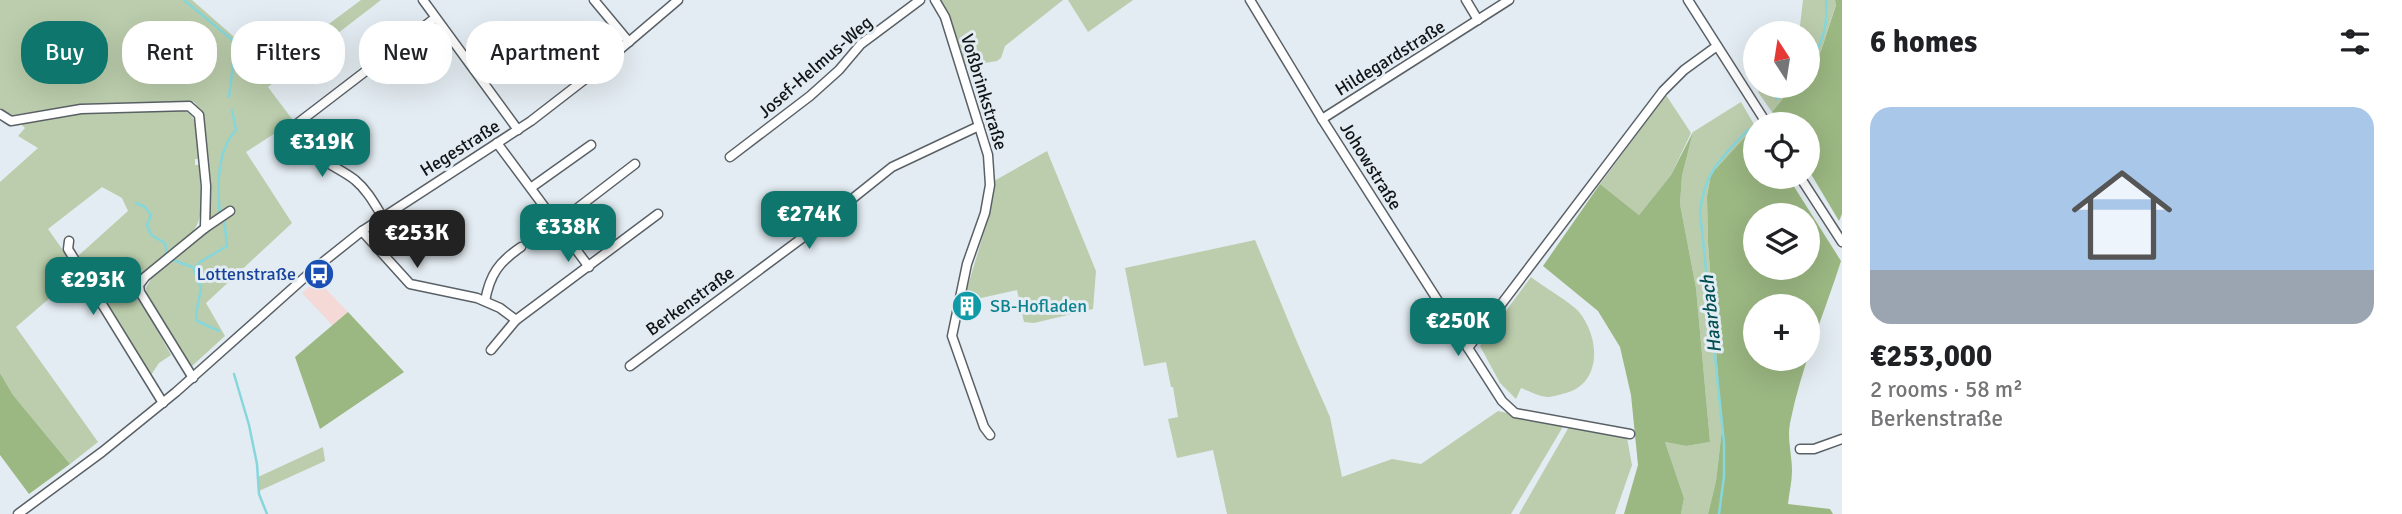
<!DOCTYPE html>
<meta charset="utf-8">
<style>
:root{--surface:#fff;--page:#f2f2f2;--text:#202124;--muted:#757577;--line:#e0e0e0;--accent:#0f766e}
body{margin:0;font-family:Signika,sans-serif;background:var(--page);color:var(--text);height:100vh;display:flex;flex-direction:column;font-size:26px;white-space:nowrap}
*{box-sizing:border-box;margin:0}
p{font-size:23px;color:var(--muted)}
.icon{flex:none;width:38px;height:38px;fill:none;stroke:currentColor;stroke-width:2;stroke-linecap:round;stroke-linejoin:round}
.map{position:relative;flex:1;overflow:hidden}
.details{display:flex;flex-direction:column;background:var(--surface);width:560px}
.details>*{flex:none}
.top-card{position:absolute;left:21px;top:21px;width:665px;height:63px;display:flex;gap:14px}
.needle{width:46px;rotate:348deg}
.controls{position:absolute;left:1743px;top:21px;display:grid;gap:14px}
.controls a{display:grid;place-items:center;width:77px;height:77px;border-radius:50%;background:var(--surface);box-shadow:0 7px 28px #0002;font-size:35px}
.price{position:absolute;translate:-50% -60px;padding:0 16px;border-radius:14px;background:var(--accent);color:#fff;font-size:23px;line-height:46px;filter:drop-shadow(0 2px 4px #0008)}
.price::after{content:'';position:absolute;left:50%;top:42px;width:21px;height:16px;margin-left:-10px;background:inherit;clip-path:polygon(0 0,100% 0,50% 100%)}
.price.current{background:#222;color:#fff}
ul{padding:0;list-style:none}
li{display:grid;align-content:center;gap:14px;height:371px;padding:0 28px}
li+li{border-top:2px solid var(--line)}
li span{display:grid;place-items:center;height:217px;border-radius:21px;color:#555}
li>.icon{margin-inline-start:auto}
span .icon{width:126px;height:126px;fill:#fffc;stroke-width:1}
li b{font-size:30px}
h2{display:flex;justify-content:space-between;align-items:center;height:84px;padding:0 28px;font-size:30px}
.pill{padding:0 24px;border-radius:28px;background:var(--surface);box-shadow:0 7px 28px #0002;font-size:24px;line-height:63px}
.pill.current{background:var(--accent);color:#fff}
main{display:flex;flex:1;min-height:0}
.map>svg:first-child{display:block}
.industrial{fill:#f4d9d6}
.green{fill:#bbcdac}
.forest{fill:#9bb782;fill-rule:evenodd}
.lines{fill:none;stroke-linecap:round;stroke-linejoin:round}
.stream{stroke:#85d7db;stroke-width:2.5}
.street-casing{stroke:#5a6166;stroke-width:11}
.street{stroke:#fff;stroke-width:8}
.labels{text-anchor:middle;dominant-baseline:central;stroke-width:6;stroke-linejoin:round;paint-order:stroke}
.street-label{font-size:18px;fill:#121517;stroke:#e3ecf2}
.transit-label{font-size:18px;fill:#164399;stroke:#e3ecf2;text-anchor:end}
.culture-label{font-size:18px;fill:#0d838f;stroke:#e3ecf2;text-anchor:start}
.water-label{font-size:19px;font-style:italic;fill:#004f52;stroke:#e3ecf2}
</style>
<main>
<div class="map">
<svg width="1842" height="514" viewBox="0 0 1842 514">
<rect width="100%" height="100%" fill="#e3ecf2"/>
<polygon class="industrial" points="317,280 348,312 333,326 302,293"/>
<g class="green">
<polygon points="0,0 192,0 241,43 263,73 361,0 381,0 268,87 292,119 287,123 279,124 280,130 246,152 292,223 206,303 225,336 192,366 180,352 147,296 146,288 155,272 228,216 211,222 208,220 202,111 194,102 83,104 12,115 0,108"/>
<polygon points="938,0 1063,0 1005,46 1001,58 997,61 967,66 963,63"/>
<polygon points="1068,0 1133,0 1088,32"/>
<polygon points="1803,0 1835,0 1836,4 1821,51 1808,67 1808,33 1797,33 1800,26"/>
<polygon points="1765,86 1793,86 1772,112 1758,92"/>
<polygon points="1666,95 1691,133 1671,175 1639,215 1600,184"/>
<polygon points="1741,102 1755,126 1711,174 1707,196 1708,243 1722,429 1716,481 1708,514 1681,514 1684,498 1665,442 1686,446 1710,442 1696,288 1680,204 1682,176 1693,132"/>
<path d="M182 109C202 118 198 140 199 159H195V165H199C203 225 206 226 157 263 148 270 139 276 133 286L171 355 159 363 151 375 78 256 128 211 122 198 102 187 48 229 79 273 16 327 98 442 70 464 13 395 0 373V182L38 148 18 136 25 128 19 122 70 113Z"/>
<polygon points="1047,151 1096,271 1093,309 1034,323 1024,322 1017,290 963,302 990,212 994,181"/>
<polygon points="1255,240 1297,342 1330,417 1342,477 1392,459 1421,464 1498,411 1564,425 1511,514 1227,514 1213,450 1177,458 1168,419 1178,417 1173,387 1171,387 1166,362 1144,366 1125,268"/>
<path d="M1531 277C1542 286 1572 303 1579 312 1601 339 1602 386 1562 394 1558 395 1551 397 1547 397 1538 396 1529 391 1521 388L1516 399 1500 383 1480 346Z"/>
<polygon points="1570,425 1627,438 1632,465 1615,514 1519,514"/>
<polygon points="323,447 325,461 259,491 258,477"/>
</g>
<g class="forest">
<polygon points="1835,0 1842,0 1842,214 1839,221 1808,169 1808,124 1779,124 1772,112 1793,86 1808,86 1808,67 1821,51 1836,5"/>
<path d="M1755 126V177H1788L1841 261C1824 314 1801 368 1790 423 1787 440 1792 454 1792 471 1792 482 1789 493 1788 504L1830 509 1833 514H1708L1716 481 1722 429 1708 243 1707 196 1711 174ZM1755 215H1808V268H1755ZM1755 306H1808V359H1755Z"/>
<polygon points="1693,132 1682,176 1680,204 1696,288 1710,442 1686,446 1665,442 1684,498 1681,514 1624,514 1638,465 1631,395 1620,347 1598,311 1543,266 1600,184 1639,215 1671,175"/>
<polygon points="348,312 404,372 320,429 295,357"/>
<polygon points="0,373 13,395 70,464 29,494 0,455"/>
</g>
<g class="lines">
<g class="stream">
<polyline points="184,0 236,43 229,97"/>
<path d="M1808 64C1823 43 1828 26 1826 0"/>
<polyline points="1776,99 1791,86"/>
<polyline points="136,203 145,207 151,215 147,225 151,235 165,243 167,253"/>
<path d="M220 214C217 187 216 151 236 130L232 110"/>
<polyline points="173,260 195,268"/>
<polyline points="219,331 197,321 196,314 201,288 194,270 200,262 227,246 224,219"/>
<polyline points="234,374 249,425 257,464 259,494 267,514"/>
<path d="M1719 514 1724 476V443L1700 212C1704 172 1722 157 1749 129"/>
</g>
<g class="street-casing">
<g id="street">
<polyline points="423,0 518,130"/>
<polyline points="594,0 629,42"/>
<polyline points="935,0 945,17 988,155 990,185 985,213 967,264 952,336 984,427 990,435"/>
<polyline points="1250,0 1322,119 1468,348 1663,91 1684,70 1717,46"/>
<polyline points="1466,0 1478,20"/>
<polyline points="1688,0 1767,124"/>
<polyline points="0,114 11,121 81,109 189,106 199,115 206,186 205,228 145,277 139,285 140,292 193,378"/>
<polyline points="1322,119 1509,0"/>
<polyline points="497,143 589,267"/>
<polyline points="730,157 810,96 839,70 861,44 920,0"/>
<polyline points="1800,177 1842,242"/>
<polyline points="532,187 591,145"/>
<path d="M382 216C374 203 367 190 355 180 332 162 304 159 298 123L435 18"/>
<polyline points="558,223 635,164"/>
<polyline points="205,228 230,211"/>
<polyline points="362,231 410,284 477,298 500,308 516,320 658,214"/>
<polyline points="69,241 68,249 163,403"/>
<path d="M485 301C490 274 499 262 521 247"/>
<polyline points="1468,348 1502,401 1515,413 1630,434"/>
<polyline points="491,350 516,320"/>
<polyline points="630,366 817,227 892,167 979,126"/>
<polyline points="1800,449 1814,449 1842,439"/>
<polyline points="18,514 102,452 176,392 313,270 362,231 531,121 584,80 678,0"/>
</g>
</g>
<use href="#street" class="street"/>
</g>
<defs>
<g id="bus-disc" transform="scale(1.575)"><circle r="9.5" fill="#1a4fb4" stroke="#e3ecf2"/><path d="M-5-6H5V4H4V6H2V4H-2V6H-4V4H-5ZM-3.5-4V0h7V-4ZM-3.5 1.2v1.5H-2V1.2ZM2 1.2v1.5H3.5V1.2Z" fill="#fff"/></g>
<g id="building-disc" transform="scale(1.575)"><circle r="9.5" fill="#0f9aa8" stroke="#e3ecf2"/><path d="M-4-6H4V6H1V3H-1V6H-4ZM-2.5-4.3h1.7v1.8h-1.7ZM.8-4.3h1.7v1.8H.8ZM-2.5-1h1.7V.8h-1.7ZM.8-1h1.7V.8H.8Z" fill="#fff"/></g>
</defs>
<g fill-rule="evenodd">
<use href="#bus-disc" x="319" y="274"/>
<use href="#building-disc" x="967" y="306"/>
</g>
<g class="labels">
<g class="street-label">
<text transform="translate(1390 58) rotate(-32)">Hildegardstraße</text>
<text transform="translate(815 67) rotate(-41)">Josef-Helmus-Weg</text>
<text transform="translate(984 92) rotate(73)">Voßbrinkstraße</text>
<text transform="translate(460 148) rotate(-32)">Hegestraße</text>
<text transform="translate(1371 166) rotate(58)">Johowstraße</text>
<text transform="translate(690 301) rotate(-36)">Berkenstraße</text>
</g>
<g class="transit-label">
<text x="296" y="274">Lottenstraße</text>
</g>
<g class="culture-label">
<text x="990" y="306">SB-Hofladen</text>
</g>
<g class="water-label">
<text transform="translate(1711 314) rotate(-96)">Haarbach</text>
</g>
</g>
</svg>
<div class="controls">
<a><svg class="needle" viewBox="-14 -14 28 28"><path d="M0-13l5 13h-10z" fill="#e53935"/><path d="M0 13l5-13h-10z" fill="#757577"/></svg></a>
<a><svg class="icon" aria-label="locate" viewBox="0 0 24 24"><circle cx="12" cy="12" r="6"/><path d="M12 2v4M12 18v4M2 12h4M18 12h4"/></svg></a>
<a><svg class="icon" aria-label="layers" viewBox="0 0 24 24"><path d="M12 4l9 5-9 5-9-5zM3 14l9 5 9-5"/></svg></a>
<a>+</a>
</div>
<b class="price" style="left:322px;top:179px">€319K</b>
<b class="price" style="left:809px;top:251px">€274K</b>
<b class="price" style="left:568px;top:264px">€338K</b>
<b class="price current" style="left:417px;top:270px">€253K</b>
<b class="price" style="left:93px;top:317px">€293K</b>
<b class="price" style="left:1458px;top:358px">€250K</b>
<div class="top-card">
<a class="pill current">Buy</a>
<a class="pill">Rent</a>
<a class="pill">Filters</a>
<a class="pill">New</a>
<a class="pill">Apartment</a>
</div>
</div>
<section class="details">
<h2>6 homes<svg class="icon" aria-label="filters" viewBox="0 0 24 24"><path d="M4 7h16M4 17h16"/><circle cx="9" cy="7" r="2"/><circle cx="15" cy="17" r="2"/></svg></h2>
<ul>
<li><span style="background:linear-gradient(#a9c7e8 75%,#9aa5b1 0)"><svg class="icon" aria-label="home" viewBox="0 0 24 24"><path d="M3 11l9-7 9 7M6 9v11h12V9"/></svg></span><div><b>€253,000</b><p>2 rooms · 58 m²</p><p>Berkenstraße</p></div></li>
</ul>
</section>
</main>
